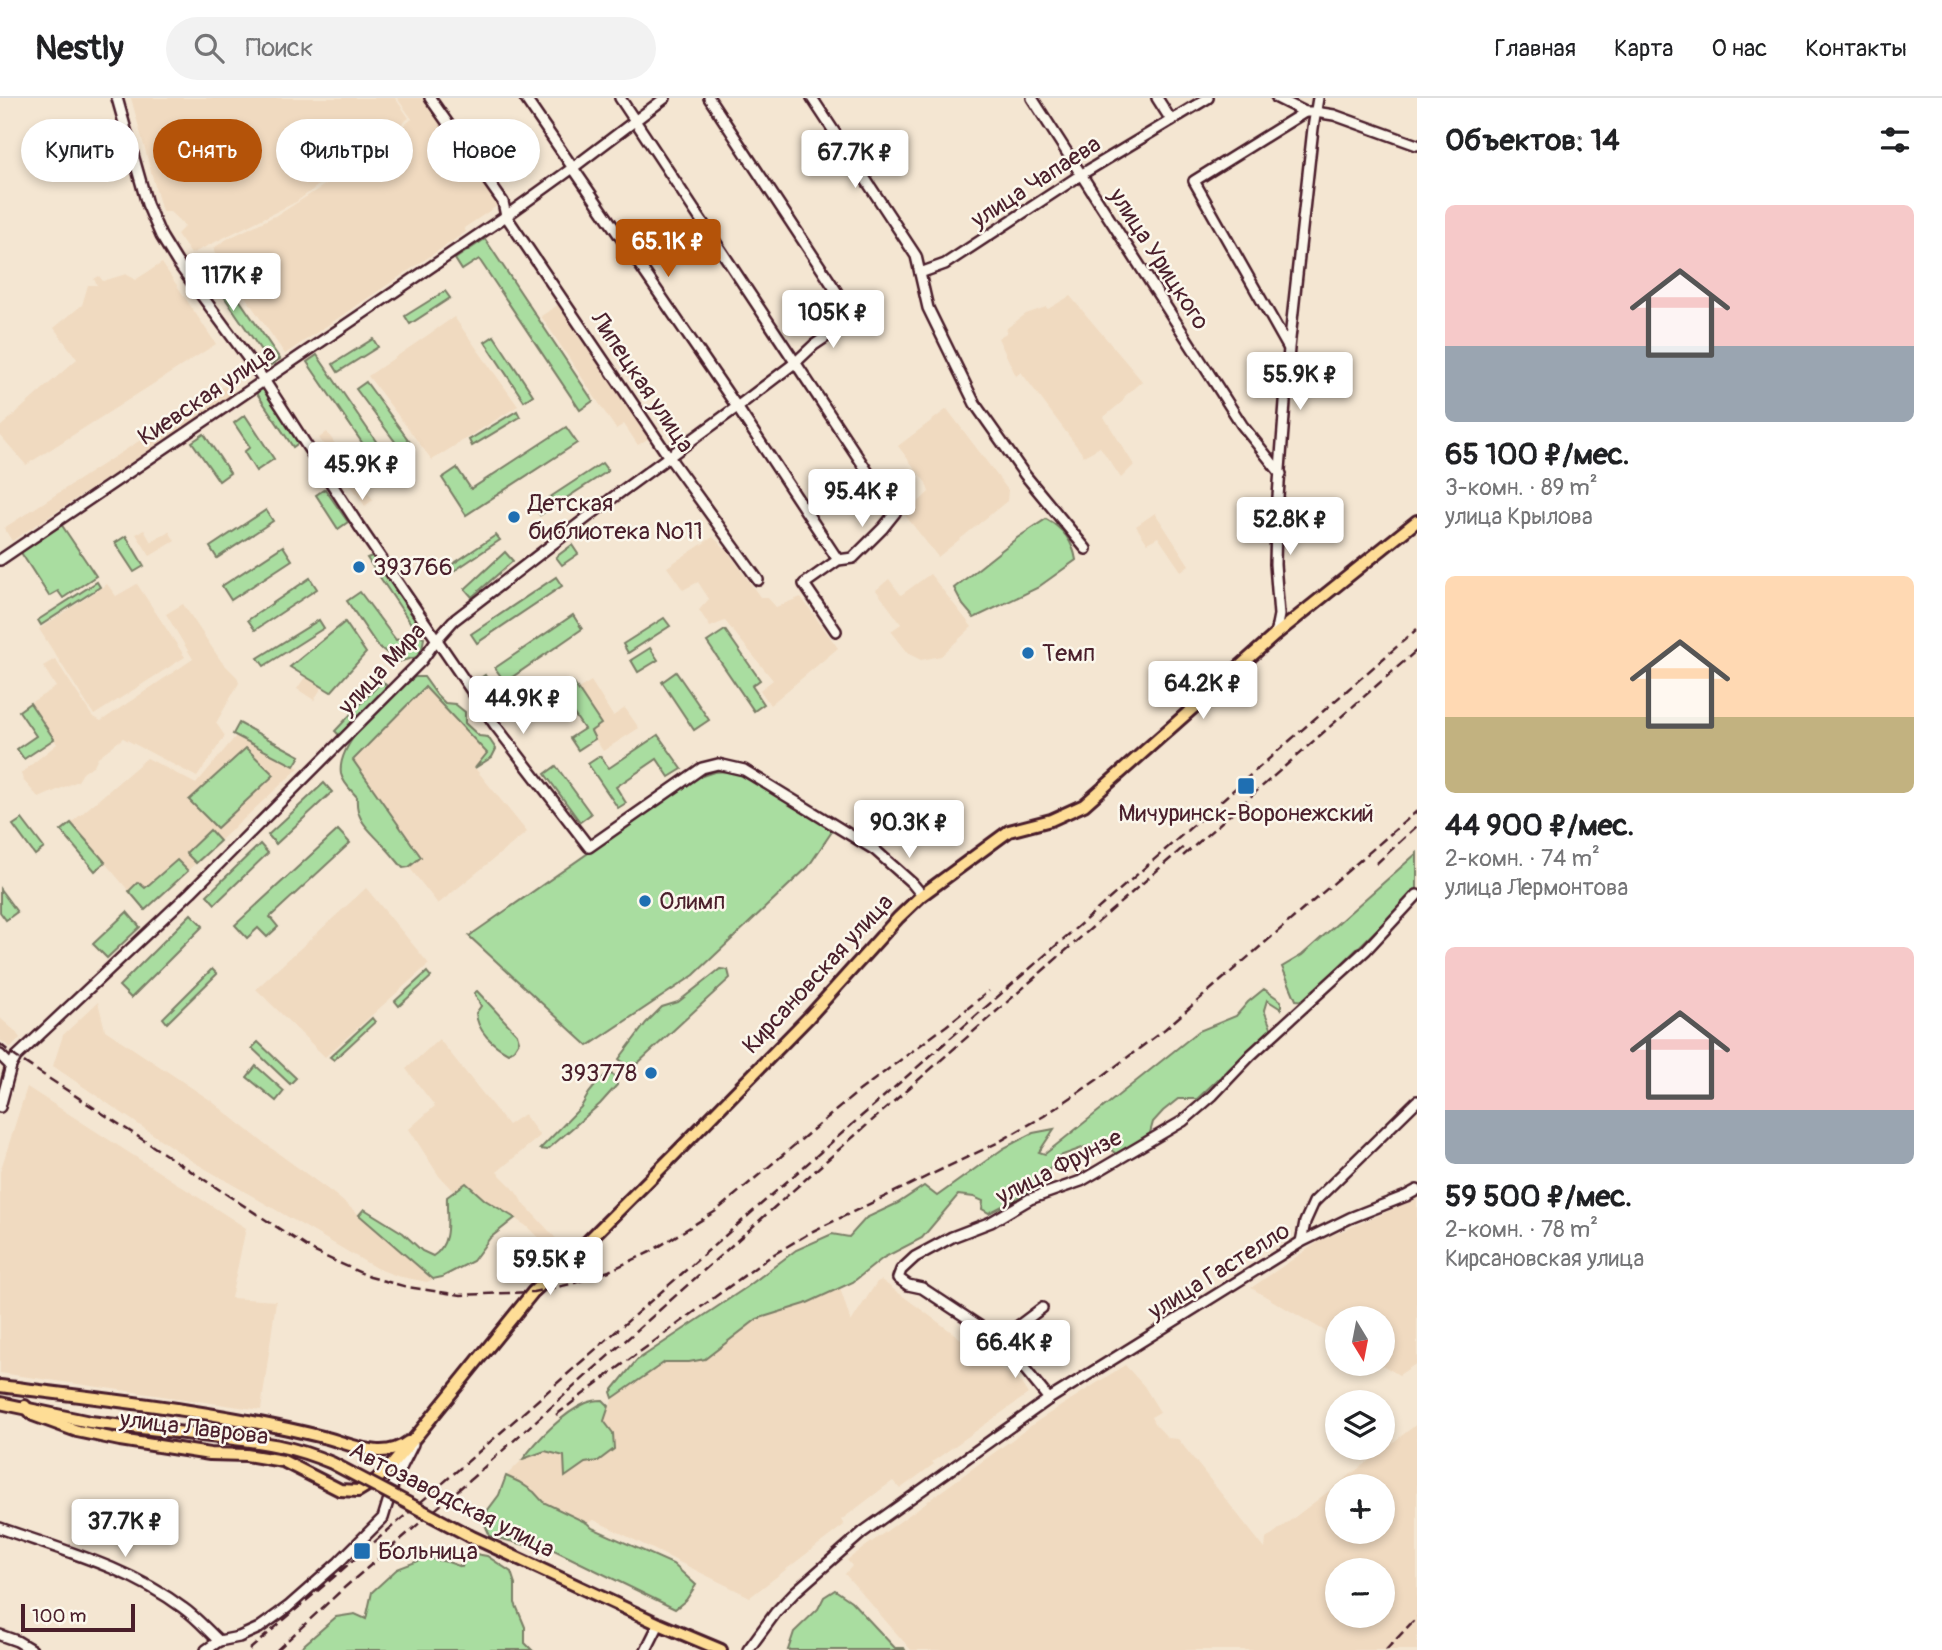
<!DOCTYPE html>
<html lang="ru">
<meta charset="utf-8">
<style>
:root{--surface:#fff;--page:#f2f2f2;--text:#202124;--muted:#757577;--line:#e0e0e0;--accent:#b45309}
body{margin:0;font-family:Pangolin,sans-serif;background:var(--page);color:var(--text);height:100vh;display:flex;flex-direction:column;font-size:26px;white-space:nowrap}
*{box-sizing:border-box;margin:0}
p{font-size:23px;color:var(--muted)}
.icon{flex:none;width:38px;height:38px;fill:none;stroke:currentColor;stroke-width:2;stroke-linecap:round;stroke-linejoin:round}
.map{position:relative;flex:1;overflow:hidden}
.panel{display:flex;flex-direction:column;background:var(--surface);width:525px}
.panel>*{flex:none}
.hud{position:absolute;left:21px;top:21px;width:665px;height:63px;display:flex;gap:14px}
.needle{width:46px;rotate:170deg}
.buttons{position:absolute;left:1325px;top:1208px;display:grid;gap:14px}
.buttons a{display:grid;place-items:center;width:70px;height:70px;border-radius:50%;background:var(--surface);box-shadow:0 4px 10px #0003;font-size:35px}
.scale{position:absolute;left:21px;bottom:18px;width:114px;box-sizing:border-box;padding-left:7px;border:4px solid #4a1f2b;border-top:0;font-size:19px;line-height:24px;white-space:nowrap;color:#4a1f2b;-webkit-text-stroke:5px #fbf7ec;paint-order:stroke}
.price{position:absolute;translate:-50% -60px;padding:0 16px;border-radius:7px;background:#fff;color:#222;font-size:23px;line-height:46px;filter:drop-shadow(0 2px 4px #0008)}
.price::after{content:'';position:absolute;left:50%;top:42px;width:21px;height:16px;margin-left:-10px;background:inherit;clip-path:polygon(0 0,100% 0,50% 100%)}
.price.active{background:var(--accent);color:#fff}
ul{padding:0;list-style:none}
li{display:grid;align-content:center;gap:14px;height:371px;padding:0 28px}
li span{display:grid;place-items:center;height:217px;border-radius:10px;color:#555}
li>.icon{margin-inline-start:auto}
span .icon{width:126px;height:126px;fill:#fffc;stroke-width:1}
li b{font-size:30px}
h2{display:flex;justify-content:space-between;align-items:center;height:84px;padding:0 28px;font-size:30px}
.pill{padding:0 24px;border-radius:32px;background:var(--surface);box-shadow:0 4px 10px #0003;font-size:24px;line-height:63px}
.pill.active{background:var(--accent);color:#fff}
header{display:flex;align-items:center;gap:42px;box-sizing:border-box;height:98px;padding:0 35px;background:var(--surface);border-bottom:2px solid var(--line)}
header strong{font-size:33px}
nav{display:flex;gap:38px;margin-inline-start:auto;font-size:24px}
.search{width:490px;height:63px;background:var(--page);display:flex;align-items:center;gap:18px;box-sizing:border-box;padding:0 24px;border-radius:38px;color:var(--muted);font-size:26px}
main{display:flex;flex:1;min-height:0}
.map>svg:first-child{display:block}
.built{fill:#f0dac0;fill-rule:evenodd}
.green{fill:#a9dda0;stroke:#7a7e66;stroke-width:2}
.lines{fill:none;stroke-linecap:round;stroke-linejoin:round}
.minor-casing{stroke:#4a1f2b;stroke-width:14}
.major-casing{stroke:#4a1f2b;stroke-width:16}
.minor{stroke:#fbf7ec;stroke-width:9}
.major{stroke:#fedd96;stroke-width:10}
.rail{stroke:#4a1f2b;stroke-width:2.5;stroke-dasharray:10 5;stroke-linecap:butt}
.major-bridge-casing{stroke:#4a1f2b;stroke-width:16;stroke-linecap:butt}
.major-bridge{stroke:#fedd96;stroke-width:10}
.poi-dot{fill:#1f6fb2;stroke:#fbf7ec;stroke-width:2.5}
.labels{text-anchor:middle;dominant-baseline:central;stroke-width:5;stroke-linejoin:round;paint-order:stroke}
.street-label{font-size:24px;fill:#4a1f2b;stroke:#fbf7ec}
.poi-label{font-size:24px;fill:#4a1f2b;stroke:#fbf7ec;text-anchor:start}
</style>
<header>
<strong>Nestly</strong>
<div class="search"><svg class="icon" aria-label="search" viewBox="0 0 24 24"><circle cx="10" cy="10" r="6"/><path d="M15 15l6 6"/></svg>Поиск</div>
<nav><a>Главная</a><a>Карта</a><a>О нас</a><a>Контакты</a></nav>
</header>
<main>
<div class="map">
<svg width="1417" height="1552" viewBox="0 0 1417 1552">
<rect width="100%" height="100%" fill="#f4e6d2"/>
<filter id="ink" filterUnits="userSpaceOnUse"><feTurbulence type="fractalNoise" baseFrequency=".0143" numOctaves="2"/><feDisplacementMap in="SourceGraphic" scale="14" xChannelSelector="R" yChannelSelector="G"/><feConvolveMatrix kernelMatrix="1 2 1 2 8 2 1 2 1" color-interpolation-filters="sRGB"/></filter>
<g filter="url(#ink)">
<g class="built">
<polygon points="131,0 395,0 409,20 296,104 191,156 177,136 185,128 170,114 162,114"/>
<polygon points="397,0 430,0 503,104 464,130 466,134 285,256 214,154 214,150 227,141 281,115 334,81 412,21"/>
<polygon points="162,165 216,246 26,367 0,337 0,329 77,261 54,230 82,207 88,187 97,187 94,181 99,178 103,183 126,176 135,182"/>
<polygon points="1070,198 1142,283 1125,298 1123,303 1104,319 1134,367 1121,380 1100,349 1084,358 1021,274 1016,278 998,240 1006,235 1007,230 1026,216 1046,209 1048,211"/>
<polygon points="561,205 652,338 638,347 624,326 616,331 541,218"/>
<polygon points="454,219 518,308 432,362 368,278"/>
<polygon points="229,285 235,296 12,443 4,430"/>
<polygon points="947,311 1008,392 1007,403 938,459 905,417 929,394 926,385 898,348"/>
<polygon points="327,334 373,402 365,408 319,340"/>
<polygon points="1155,415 1189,467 1181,473 1158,439 1147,445 1136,428"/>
<polygon points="144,432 151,444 169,433 175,443 150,458 136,436"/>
<polygon points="713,439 727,452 760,499 767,499 776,509 801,499 838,550 770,607 760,592 773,582 725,523 710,529 699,512 709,501 698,484 683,492 667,469"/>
<polygon points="930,476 972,529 941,558 921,562 909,556 891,533 901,526 876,492 889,481 901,497"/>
<polygon points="107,486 116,498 137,486 185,559 94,617 39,531"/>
<polygon points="183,506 221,563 237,579 239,585 216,625 225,638 197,679 123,640 98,659 94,667 83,675 78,683 39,700 23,682 21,675 57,646 30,605 56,589 43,568 55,561 92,618 101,623 193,561 166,516"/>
<polygon points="305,579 322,589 314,602 297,591"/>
<polygon points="591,583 613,618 625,610 639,630 603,653 590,633 601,626 578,591"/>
<polygon points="425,588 488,655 475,670 527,734 438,806 409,769 421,759 352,662"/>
<polygon points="236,638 299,670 145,812 71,725 147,660 196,686"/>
<polygon points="366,790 429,866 325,959 256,891"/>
<polygon points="98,904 105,932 210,1002 264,1045 334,1096 403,1153 433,1181 427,1184 397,1178 376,1170 192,1063 53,968 63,937"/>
<polygon points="0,920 15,933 20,940 11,950 0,942"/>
<polygon points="439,941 508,1027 524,1016 540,1038 497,1074 513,1090 524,1106 562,1147 558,1152 549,1150 525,1127 485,1102 466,1085 453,1093 439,1078 409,1031 435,1008 406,971"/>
<polygon points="27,989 246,1130 231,1200 276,1203 261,1312 0,1275 0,1074"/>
<polygon points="1417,1101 1417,1265 1399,1277 1379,1265 1382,1265 1382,1220 1337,1220 1337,1240 1251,1190 1321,1142"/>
<polygon points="881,1182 1021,1285 1028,1296 932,1364 934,1366 900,1391 893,1383 883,1390 841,1422 844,1427 750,1499 594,1422 587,1425 543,1404 534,1394 506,1378 523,1361 545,1353 564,1358 565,1378 585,1365 599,1362 613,1336 604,1323 613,1300 665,1264 689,1264 704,1261 757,1221 805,1206 840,1190 851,1224 877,1184"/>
<path d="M1125 1267 1144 1288 1160 1314 1151 1319 1154 1325 1168 1340 1178 1341 1265 1451 1266 1441 1417 1326V1552H911L845 1476 852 1468 847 1462 1039 1322ZM1337 1388H1382V1433H1337ZM1337 1472H1382V1517H1337Z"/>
</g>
<g class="green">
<polygon points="485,141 593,303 580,312 479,161 462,172 455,161"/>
<polygon points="210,159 280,261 271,267 201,165"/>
<polygon points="445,193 450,200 410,226 405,218"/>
<polygon points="494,238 533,297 524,303 485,244"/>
<polygon points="373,241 378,249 338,274 333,266"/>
<polygon points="317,257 399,377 389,384 307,264"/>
<polygon points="366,284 412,347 402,353 356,291"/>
<polygon points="263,289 300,344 293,349 256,294"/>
<polygon points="517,313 520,319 472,348 469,342"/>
<polygon points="245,317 274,361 256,373 244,354 250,349 234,325"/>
<polygon points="566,329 577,345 466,417 442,380 457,370 471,391"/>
<polygon points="204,336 230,375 219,383 192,344"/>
<polygon points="602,365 608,373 540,417 535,409"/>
<polygon points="325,391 348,424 338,431 316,397"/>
<polygon points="266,412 273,423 217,460 210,449"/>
<path d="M1046 421C1063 430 1073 444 1076 462L1037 490 974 520 963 507 954 490 1017 440Z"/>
<polygon points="61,426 96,478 63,500 58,493 49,498 20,453"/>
<polygon points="496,437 500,442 448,477 444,472"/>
<polygon points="126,438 144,468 134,474 115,445"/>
<polygon points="572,447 578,456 562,467 556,459"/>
<polygon points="283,448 292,462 231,502 222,488"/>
<polygon points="505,454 513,463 472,499 465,491"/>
<polygon points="372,458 419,527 414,530 367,460"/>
<polygon points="556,479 562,488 477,545 471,536"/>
<polygon points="310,480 317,491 255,532 248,522"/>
<polygon points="97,484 100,489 41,527 38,522"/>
<polygon points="360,494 396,542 414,536 424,540 421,558 398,564 377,547 347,503"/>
<polygon points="573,517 582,531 505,584 495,570"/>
<polygon points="664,520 670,528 628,555 623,546"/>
<polygon points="319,522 324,530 264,568 258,560"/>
<polygon points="345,524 366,555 331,594 290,569"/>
<polygon points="725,532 760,582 752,588 764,606 754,613 707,544"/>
<polygon points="650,550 658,562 638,574 631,562"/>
<polygon points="676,574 709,622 694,632 662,584"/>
<polygon points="485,577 501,603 489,611 473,585"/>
<path d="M415 579H424L437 597 445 605 455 606 465 614V625L479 638 488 639 496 651 492 659 475 670 487 655 425 589 353 662 421 759 409 769 403 770C397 763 391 755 384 748 370 732 355 723 357 699 351 692 343 685 341 676 336 643 391 598 415 579Z"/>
<polygon points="382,583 387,588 340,638 335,633"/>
<polygon points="573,584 601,626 591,633 595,641 578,652 570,640 584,631 559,594"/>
<polygon points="30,605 54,641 24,661 17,651 36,638 19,613"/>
<polygon points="239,625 300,658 294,668 233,636"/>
<polygon points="658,637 682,671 669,679 657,661 616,689 626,705 618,710 588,666 600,658 609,670"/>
<polygon points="246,650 274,677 217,730 189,702"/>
<polygon points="556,668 591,716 580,724 545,676"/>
<polygon points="728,673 742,675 833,732 808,769 694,877 588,948 469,838 696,680 714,674"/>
<polygon points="324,685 332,694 276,746 268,737"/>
<polygon points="22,721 44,750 35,757 13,727"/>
<polygon points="71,725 105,764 95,773 61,733"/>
<polygon points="210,732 220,743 196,765 186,755"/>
<polygon points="338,732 350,745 270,819 278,829 267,839 258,830 247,840 235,827"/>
<polygon points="260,746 268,755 215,806 207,797"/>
<polygon points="1417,755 1417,792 1312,895 1306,903 1296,902 1282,869 1302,857"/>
<polygon points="177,762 188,773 145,812 129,793 138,784 145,790"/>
<polygon points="0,791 17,814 6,822 0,814"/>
<polygon points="127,814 140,829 107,860 93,846"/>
<polygon points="191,816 203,828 131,900 119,888"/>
<polygon points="212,871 217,876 167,925 163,920"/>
<polygon points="720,871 728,872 730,880 638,965 626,967 619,961 646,925 662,909 678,904"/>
<polygon points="427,874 431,879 399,908 395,903"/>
<polygon points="1264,891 1281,903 1281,911 1267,902 1264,912 1273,935 1232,968 1197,1001 1178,1001 1163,1013 1153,1024 1150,1035 1117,1057 1107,1048 1085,1049 1057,1059 1037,1090 989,1115 982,1111 983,1103 974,1099 958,1097 922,1140 883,1160 853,1184 805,1206 757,1221 705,1261 689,1264 665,1264 613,1300 611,1294 636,1263 747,1189 796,1152 832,1136 849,1139 866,1120 898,1105 924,1088 937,1098 1004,1050 1033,1035 1054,1031 1039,1054 1045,1056 1199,933 1236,918 1248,904"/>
<path d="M477 893 517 936 519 943 514 951 508 955C493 947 477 933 476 915L481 908 474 895Z"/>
<polygon points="372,920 375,924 334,962 330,959"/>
<polygon points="258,944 296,980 290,986 252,950"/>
<polygon points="256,968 284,993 276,1003 247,979"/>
<polygon points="611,976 617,979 617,987 600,1006 547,1052 540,1051 581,1009 589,995 598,984 606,977"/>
<path d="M466 1085 485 1102 515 1120 490 1140 473 1163 442 1179 433 1181 359 1117 364 1111 403 1135 422 1153 433 1158C453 1145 446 1119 447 1099Z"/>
<path d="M603 1302 609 1308 604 1323 613 1335 614 1351 598 1363 585 1365 565 1379 564 1358 545 1353 523 1361C538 1341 563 1315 586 1305 591 1303 598 1302 603 1302Z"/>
<polygon points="506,1378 519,1384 534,1394 543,1404 587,1425 592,1430 673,1466 696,1487 686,1502 675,1511 546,1448 529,1448 490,1438 482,1420 499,1397"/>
<polygon points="470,1455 487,1458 511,1474 515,1486 515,1505 525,1529 525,1545 532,1552 298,1552 336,1519 355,1516 366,1521 372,1494 397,1471 426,1460 448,1464 462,1469 465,1459"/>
<polygon points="835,1492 851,1503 895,1550 904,1550 905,1552 788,1552 794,1534 818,1511 824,1499"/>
</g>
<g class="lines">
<g class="minor-casing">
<g id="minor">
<polyline points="117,0 147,106 161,138 177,164 264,282 359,428 495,627 589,749 702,670 718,666 744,672 875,752 912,785 922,797"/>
<polyline points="430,0 503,104 506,118 669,359 758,482"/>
<polyline points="525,0 737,309 838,462"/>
<polyline points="620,0 895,415 883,430 853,460 838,462 804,486 836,533"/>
<polyline points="812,0 916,158 928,210 975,306 1025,377 1086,451"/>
<polyline points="1032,0 1242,327 1281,376"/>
<polyline points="1157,0 1171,22"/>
<polyline points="1277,0 1305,14 1315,14 1334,17 1417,47"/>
<polyline points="920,175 945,166 1082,76 1208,0"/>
<polyline points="1288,249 1194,83 1305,14"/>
<polyline points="0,462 506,118 574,69 665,0"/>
<polyline points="1275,537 1279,517 1275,466 1276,426 1289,250 1313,30 1318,0"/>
<polyline points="0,957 11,968"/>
<polyline points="0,1009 11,968 16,959 191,794 422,562 437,541 453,523 611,401 737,309 796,264 814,247 854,220 709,0"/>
<polyline points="1301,1144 1305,1124 1314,1104 1417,1003"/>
<polyline points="1042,1210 1009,1235 1001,1244 990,1235 922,1190 908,1187 898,1180 901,1172 915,1159 952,1139 991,1124 1030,1101 1081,1083 1183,1023 1213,997 1251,957 1366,852 1417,797"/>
<polyline points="1001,1244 1011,1254 1049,1301"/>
<path d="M0 1430C62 1452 130 1470 183 1510 196 1519 207 1532 219 1543"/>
<polyline points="0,1537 17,1543 32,1552"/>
<polyline points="206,1552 219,1543 239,1539 259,1530 288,1509 339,1464 383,1420 394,1384 413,1346"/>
<polyline points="646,1552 659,1526"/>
<polyline points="748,1552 776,1514 795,1494 863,1434 1049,1301 1301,1144 1350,1120 1406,1098 1417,1092"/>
</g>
</g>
<g class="major-casing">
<g id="major">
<path d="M0 1288C110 1302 219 1313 327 1340 353 1347 384 1363 408 1344"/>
<polyline points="0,1305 90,1324 219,1339"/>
<polyline points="25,1308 33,1317 77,1333 120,1342 210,1356 246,1357 283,1363 340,1392 358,1393 376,1382 391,1368 419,1335 533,1194 577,1154 674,1057 809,919 898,820 922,797 1009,733 1051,722 1084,707 1275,537 1417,423"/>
<polyline points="470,1438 659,1526 721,1552"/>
</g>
</g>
<use href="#minor" class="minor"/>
<use href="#major" class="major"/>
<g class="rail">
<polyline points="1183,758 1417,552"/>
<polyline points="1376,766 1417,728"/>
<polyline points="0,946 16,959 315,1154 370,1179 407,1189 461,1197 533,1194 571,1186 609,1173 650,1154 716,1113 859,993 946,928 989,893"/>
<polyline points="556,1317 615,1272 771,1158 813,1133 997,1045 1044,1018 1104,977 1165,931 1417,713"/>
<polyline points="249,1552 458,1372 1417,531"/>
<polyline points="277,1552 344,1490 472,1380 826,1063 1186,747"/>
<polyline points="1386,1552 1417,1519"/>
</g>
<g class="major-bridge-casing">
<path id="major-bridge" d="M219 1339C261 1344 293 1348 332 1365L470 1438"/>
</g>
<use href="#major-bridge" class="major-bridge"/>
</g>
</g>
<g class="poi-dot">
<circle cx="514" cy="419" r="7"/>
<circle cx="359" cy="469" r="7"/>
<circle cx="1028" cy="555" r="7"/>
<rect x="1237" y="679" width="18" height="18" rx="3.5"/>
<circle cx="645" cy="803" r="7"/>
<circle cx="651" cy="975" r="7"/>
<rect x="353" y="1444" width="18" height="18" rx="3.5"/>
</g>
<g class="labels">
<g class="street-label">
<text transform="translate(1036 84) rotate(-33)">улица Чапаева</text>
<text transform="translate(1159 161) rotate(57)">улица Урицкого</text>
<text transform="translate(642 284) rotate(56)">Липецкая улица</text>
<text transform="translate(207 297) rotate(-34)">Киевская улица</text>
<text transform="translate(382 571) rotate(-47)">улица Мира</text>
<text transform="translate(818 876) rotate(-47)">Кирсановская улица</text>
<text transform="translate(1059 1069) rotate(-27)">улица Фрунзе</text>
<text transform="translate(1219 1173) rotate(-32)">улица Гастелло</text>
<text transform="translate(194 1330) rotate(7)">улица Лаврова</text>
<text transform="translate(452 1402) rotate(27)">Автозаводская улица</text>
</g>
<g class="poi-label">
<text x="528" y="405">Детская<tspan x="528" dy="28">библиотека №11</tspan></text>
<text x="373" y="469">393766</text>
<text x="1042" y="555">Темп</text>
<text x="1246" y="715" text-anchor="middle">Мичуринск-Воронежский</text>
<text x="659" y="803">Олимп</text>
<text x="637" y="975" text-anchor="end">393778</text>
<text x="378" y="1453">Больница</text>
</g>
</g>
</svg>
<div class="buttons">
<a><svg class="needle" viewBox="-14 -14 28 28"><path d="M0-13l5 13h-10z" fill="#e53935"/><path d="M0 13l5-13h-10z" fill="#757577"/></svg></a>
<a><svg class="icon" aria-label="layers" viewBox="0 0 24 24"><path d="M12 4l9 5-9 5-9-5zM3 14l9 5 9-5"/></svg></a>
<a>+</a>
<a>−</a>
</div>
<div class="scale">100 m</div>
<b class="price" style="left:855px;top:92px">67.7K ₽</b>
<b class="price active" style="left:668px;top:181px">65.1K ₽</b>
<b class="price" style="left:233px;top:215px">117K ₽</b>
<b class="price" style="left:833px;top:252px">105K ₽</b>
<b class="price" style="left:1300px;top:314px">55.9K ₽</b>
<b class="price" style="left:362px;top:404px">45.9K ₽</b>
<b class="price" style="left:862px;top:431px">95.4K ₽</b>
<b class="price" style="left:1290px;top:459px">52.8K ₽</b>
<b class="price" style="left:1203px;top:623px">64.2K ₽</b>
<b class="price" style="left:523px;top:638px">44.9K ₽</b>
<b class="price" style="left:909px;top:762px">90.3K ₽</b>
<b class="price" style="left:550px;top:1199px">59.5K ₽</b>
<b class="price" style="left:1015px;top:1282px">66.4K ₽</b>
<b class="price" style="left:125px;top:1461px">37.7K ₽</b>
<div class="hud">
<a class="pill">Купить</a>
<a class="pill active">Снять</a>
<a class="pill">Фильтры</a>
<a class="pill">Новое</a>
</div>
</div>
<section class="panel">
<h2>Объектов: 14<svg class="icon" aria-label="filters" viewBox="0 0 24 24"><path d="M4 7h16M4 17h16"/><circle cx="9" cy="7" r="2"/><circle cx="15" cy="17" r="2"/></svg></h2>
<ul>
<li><span style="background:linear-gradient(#f6c9c9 65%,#9aa5b1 0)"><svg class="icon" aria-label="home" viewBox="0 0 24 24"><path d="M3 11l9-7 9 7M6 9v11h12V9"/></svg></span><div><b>65 100 ₽/мес.</b><p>3-комн. · 89 m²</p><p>улица Крылова</p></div></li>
<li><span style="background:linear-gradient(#ffd9b3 65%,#c2b280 0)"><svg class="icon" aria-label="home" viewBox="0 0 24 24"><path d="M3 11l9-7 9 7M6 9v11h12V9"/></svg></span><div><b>44 900 ₽/мес.</b><p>2-комн. · 74 m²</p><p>улица Лермонтова</p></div></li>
<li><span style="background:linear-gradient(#f6c9c9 75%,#9aa5b1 0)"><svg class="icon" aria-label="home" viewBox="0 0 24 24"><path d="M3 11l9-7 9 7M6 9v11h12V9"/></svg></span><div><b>59 500 ₽/мес.</b><p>2-комн. · 78 m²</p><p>Кирсановская улица</p></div></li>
</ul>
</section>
</main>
